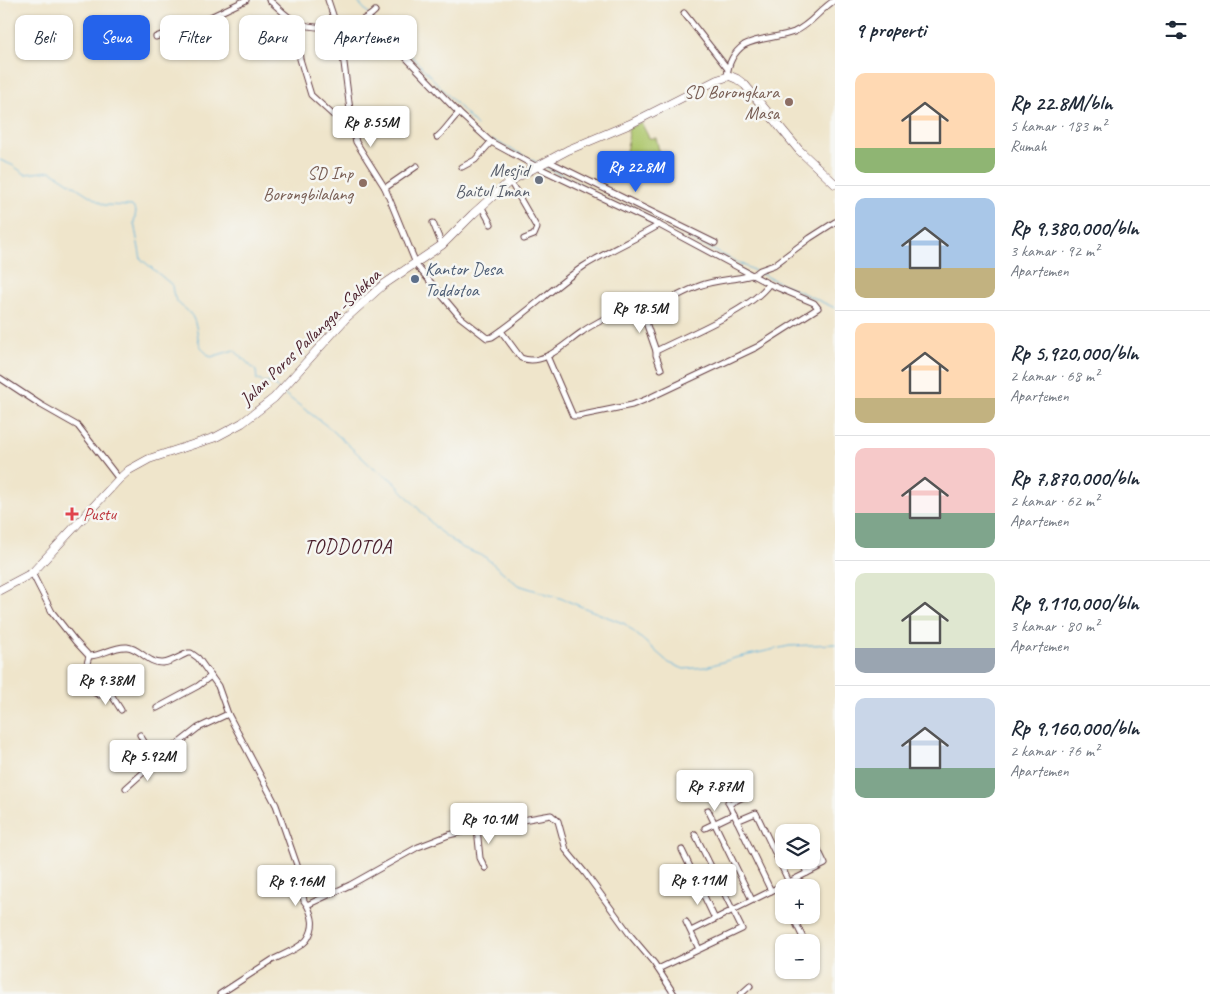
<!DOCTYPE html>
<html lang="id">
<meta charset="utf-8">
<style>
:root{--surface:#fff;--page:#f2f2f3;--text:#1f2937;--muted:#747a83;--line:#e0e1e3;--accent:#2563eb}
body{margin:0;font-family:Caveat,sans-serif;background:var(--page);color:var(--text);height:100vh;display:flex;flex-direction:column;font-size:19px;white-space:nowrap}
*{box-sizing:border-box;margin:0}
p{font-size:16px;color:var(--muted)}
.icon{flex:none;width:28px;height:28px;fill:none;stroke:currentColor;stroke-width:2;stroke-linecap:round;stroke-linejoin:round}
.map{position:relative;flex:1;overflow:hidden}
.drawer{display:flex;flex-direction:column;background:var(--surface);width:375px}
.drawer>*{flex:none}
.banner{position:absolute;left:15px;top:15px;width:475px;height:45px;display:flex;gap:10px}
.fabs{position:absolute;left:775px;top:824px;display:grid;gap:10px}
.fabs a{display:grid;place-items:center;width:45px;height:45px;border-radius:10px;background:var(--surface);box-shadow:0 1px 4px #0004;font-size:25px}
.price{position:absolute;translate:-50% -42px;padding:0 11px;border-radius:5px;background:#fff;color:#222;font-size:16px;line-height:32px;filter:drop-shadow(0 1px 2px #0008)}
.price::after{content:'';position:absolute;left:50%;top:30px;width:15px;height:11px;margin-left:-8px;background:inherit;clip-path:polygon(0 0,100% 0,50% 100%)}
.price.active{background:var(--accent);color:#fff}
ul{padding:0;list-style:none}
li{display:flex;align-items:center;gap:15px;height:125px;padding:0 20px}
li+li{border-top:1px solid var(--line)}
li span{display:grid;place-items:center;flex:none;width:140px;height:100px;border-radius:10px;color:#555}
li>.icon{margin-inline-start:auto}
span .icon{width:60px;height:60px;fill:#fffc;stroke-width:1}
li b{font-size:21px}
h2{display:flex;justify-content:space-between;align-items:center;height:60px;padding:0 20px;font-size:21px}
.tag{padding:0 18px;border-radius:10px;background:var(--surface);box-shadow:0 1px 4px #0004;font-size:18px;line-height:45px}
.tag.active{background:var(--accent);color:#fff}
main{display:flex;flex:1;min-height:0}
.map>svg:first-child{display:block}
.green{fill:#afc86e;stroke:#7c744c}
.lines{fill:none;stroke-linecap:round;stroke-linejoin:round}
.stream{stroke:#62b3dd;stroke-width:1}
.minor-casing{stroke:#633d43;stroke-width:7}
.primary-casing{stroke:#633d43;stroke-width:9}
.minor{stroke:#fff;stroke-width:5}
.primary{stroke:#fff;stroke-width:8}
.education-dot{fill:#8d6e63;stroke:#f6f6f2;stroke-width:2}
.worship-dot{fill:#6b7280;stroke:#f6f6f2;stroke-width:2}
.service-dot{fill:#5c6f8a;stroke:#f6f6f2;stroke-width:2}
.health-dot{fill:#e0444e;stroke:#f6f6f2;stroke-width:2}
.labels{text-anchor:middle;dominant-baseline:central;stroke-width:5;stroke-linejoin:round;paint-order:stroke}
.education-label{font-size:18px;fill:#785e54;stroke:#f6f6f2;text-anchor:end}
.worship-label{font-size:18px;fill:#5b616d;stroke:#f6f6f2;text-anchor:end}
.service-label{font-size:18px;fill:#4e5e75;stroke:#f6f6f2;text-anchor:start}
.street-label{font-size:18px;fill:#4a1f2b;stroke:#f6f6f2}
.health-label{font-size:18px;fill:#be3a42;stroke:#f6f6f2;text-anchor:start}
.quarter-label{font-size:20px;letter-spacing:1px;fill:#4a1f2b;stroke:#f6f6f2}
</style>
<main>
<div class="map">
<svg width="835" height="994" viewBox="0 0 835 994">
<rect width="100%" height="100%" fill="#f6f6f2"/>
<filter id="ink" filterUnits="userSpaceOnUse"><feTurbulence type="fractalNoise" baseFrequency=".02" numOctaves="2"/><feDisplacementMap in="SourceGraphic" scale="10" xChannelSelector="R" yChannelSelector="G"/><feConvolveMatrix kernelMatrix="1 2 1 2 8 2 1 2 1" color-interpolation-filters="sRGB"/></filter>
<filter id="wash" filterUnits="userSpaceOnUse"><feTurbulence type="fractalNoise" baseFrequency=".0096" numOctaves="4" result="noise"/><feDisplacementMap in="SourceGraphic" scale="20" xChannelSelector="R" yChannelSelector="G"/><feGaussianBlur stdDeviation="1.12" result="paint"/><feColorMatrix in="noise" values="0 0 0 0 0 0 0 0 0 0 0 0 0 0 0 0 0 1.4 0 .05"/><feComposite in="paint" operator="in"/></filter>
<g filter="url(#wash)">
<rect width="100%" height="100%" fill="#efe5cb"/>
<path class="green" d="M641 122 649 138H656C665 169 655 170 630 183L621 177C621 160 631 144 628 129Z"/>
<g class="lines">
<g class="stream">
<polyline points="356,0 369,14"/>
<polyline points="372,17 404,48 477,126"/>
<polyline points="493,140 538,163"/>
<path d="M0 160 12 165 25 174 51 171 104 205 132 206 136 211 134 223 141 259 172 285C174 309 186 304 193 318 201 334 193 344 211 357L234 350 256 371 257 380 273 384 278 389"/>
<polyline points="544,166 589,189"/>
<polyline points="689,238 755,271"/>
<polyline points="759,273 835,308"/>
<polyline points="283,393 331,429 370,465 392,480 439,531 463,548 485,557 518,585 560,598 625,624 669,663 684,669 706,667 735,658 789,646 835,644"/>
</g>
</g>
</g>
<g filter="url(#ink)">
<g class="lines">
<g class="minor-casing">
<g id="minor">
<path d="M269 0C278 7 286 17 297 22 316 32 360 27 375 11"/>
<path d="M328 0 337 27 344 63 352 126 356 142 385 188 417 266 460 317 487 338 492 337C524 316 552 288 584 266 608 251 634 240 659 225"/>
<polyline points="684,13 727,68"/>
<path d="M368 18 459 113 491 142 537 167 659 225 769 284C751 310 685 336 656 351V355L661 369"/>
<polyline points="295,21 300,59 311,95 333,115 339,116 350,113"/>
<polyline points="156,37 196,21 204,20 246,0"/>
<path d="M727 77C728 63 733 53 744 45 760 37 778 38 794 32 811 25 820 9 835 0"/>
<path d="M437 137C446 130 450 121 459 113"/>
<polyline points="548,161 715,243"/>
<polyline points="462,167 475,160 491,142"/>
<polyline points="510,181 537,228 534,235 524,239"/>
<polyline points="385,188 417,166"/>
<polyline points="481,206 491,224"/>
<polyline points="433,223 442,245"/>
<polyline points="642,311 656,351"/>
<path d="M501 331 521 358C544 367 565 343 582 332 588 327 595 324 602 320 619 310 633 314 650 308 667 303 682 292 699 286 715 280 732 280 748 276L755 274 760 270 774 265 810 238 835 222"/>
<polyline points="547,356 573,416 578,416 632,405 647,399 757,347 818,308 814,303 769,284"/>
<polyline points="0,378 41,405 78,426 119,479"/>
<path d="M32 573 52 612 75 641 89 656C102 656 113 646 127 647 140 648 148 664 163 663 172 662 180 656 188 653H191L198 658 218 686 228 714 276 805 297 865 304 901 307 905 350 885 418 847 449 835 477 828 551 815 558 821 566 850 586 874 631 936 654 963 674 994"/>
<path d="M89 656C85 669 83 689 99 695L114 687 126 688"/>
<polyline points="109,691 121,710"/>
<polyline points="157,708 198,686 211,676"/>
<polyline points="140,735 156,761"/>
<polyline points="126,788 156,761 198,728 228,714"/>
<polyline points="728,802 771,891"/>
<polyline points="729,804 745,796"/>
<polyline points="708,810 752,900"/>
<polyline points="737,821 756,813 789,882"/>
<polyline points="477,828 480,858 485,868"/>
<polyline points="705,828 734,814"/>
<polyline points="682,850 715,919"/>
<polyline points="801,860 807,873"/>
<polyline points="778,887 784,898"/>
<polyline points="691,889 716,876"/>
<polyline points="792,915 805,942"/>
<polyline points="686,922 699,949"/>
<polyline points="691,931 825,864 811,835"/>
<polyline points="658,969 742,929 695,834"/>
<path d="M220 994C237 983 255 971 272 960 282 955 303 947 308 938 315 926 313 917 307 905"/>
<polyline points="741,994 750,986"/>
</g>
</g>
<g class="primary-casing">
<polyline id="primary" points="0,590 32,573 119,479 129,470 149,459 216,437 242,423 274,398 346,318 383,285 442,245 473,214 510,181 568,150 630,124 717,80 730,76 737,79 745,85 799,150 835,184"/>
</g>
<use href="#minor" class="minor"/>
<use href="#primary" class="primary"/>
</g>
</g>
<g class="education-dot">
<circle cx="789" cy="102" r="5"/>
<circle cx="363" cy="183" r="5"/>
</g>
<circle class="worship-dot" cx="539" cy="180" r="5"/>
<circle class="service-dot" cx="415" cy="279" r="5"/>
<path class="health-dot" d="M69.5 506.5h5v5h5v5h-5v5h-5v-5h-5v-5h5z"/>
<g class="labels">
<g class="education-label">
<text x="779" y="92">SD Borongkara<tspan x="779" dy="21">Masa</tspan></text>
<text x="353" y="173">SD Inp<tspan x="353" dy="21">Borongbilalang</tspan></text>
</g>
<g class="worship-label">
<text x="529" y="170">Mesjid<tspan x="529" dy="21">Baitul Iman</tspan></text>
</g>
<g class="service-label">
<text x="425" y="269">Kantor Desa<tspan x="425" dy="21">Toddotoa</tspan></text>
</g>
<g class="street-label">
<text transform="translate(310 337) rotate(-44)">Jalan Poros Pallangga -Salekoa</text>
</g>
<g class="health-label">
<text x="83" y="514">Pustu</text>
</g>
<g class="quarter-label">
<text x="348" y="546">TODDOTOA</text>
</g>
</g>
</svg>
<div class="fabs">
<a><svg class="icon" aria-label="layers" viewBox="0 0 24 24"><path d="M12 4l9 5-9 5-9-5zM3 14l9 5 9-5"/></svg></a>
<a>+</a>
<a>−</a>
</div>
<b class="price" style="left:371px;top:148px">Rp 8.55M</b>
<b class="price active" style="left:636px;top:193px">Rp 22.8M</b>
<b class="price" style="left:640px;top:334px">Rp 18.5M</b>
<b class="price" style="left:106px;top:706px">Rp 9.38M</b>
<b class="price" style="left:148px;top:782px">Rp 5.92M</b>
<b class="price" style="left:715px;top:812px">Rp 7.87M</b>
<b class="price" style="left:489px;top:845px">Rp 10.1M</b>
<b class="price" style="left:698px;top:906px">Rp 9.11M</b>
<b class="price" style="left:296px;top:907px">Rp 9.16M</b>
<div class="banner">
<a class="tag">Beli</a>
<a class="tag active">Sewa</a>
<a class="tag">Filter</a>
<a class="tag">Baru</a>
<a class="tag">Apartemen</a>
</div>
</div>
<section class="drawer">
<h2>9 properti<svg class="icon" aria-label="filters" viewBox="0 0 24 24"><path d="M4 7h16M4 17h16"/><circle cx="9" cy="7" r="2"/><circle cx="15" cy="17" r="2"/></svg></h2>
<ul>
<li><span style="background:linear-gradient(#ffd9b3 75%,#8fb573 0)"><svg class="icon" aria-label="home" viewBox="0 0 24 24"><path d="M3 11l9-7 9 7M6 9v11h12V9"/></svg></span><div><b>Rp 22.8M/bln</b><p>5 kamar · 183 m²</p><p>Rumah</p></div></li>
<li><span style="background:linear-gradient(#a9c7e8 70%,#c2b280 0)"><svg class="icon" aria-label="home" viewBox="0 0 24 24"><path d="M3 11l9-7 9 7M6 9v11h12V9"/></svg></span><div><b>Rp 9,380,000/bln</b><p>3 kamar · 92 m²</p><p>Apartemen</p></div></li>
<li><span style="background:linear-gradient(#ffd9b3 75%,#c2b280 0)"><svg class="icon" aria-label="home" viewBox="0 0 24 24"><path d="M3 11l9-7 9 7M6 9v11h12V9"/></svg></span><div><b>Rp 5,920,000/bln</b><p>2 kamar · 68 m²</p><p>Apartemen</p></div></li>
<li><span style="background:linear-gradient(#f6c9c9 65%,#7fa58c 0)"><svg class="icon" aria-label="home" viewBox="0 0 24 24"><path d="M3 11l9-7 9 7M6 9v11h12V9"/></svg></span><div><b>Rp 7,870,000/bln</b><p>2 kamar · 62 m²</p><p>Apartemen</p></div></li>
<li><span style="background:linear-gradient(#dfe7d0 75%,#9aa5b1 0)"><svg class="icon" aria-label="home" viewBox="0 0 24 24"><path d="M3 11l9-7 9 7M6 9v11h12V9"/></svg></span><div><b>Rp 9,110,000/bln</b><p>3 kamar · 80 m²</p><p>Apartemen</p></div></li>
<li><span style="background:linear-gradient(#c9d6e8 70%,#7fa58c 0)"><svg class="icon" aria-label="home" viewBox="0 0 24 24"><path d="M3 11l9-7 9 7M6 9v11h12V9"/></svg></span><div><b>Rp 9,160,000/bln</b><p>2 kamar · 76 m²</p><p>Apartemen</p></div></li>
</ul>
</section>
</main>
